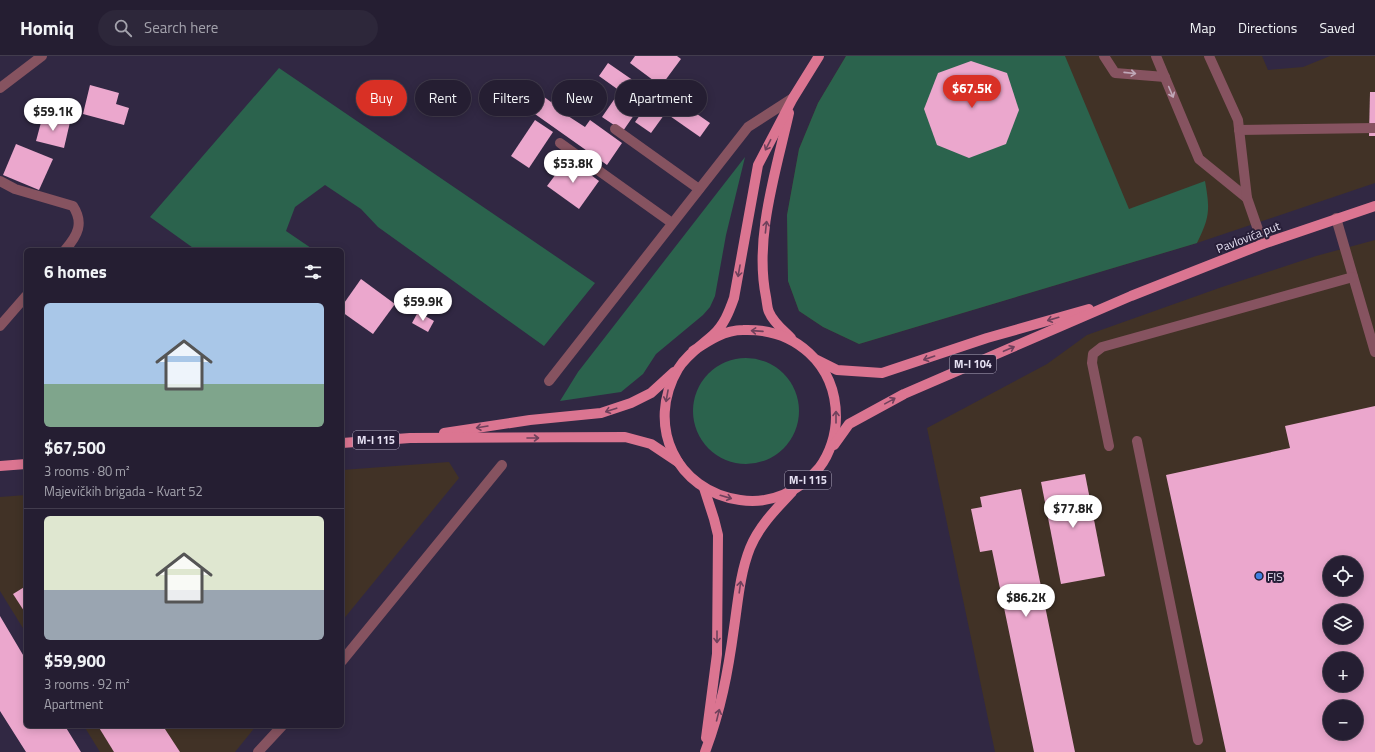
<!DOCTYPE html>
<meta charset="utf-8">
<style>
:root{--surface:#251e32;--page:#2d273a;--text:#f1f3f6;--muted:#a3a2ac;--line:#423c4d;--accent:#d93025}
body{margin:0;font-family:"Titillium Web",sans-serif;background:var(--page);color:var(--text);height:100vh;display:flex;flex-direction:column;font-size:15px;white-space:nowrap}
*{box-sizing:border-box;margin:0}
p{font-size:13px;color:var(--muted)}
.icon{flex:none;width:22px;height:22px;fill:none;stroke:currentColor;stroke-width:2;stroke-linecap:round;stroke-linejoin:round}
.map{position:relative;flex:1;overflow:hidden}
.drawer{position:absolute;left:24px;top:192px;width:320px;height:480px;display:flex;flex-direction:column;background:var(--surface);border-radius:6px;box-shadow:0 2px 10px #0003,0 0 0 1px var(--line)}
.drawer>*{flex:none}
.hud{position:absolute;left:356px;top:24px;width:380px;height:36px;display:flex;gap:8px}
.tools{position:absolute;left:1323px;top:500px;display:grid;gap:8px}
.tools a{display:grid;place-items:center;width:40px;height:40px;border-radius:50%;background:var(--surface);box-shadow:0 2px 10px #0003,0 0 0 1px var(--line);font-size:20px}
.price{position:absolute;translate:-50% -34px;padding:0 9px;border-radius:14px;background:#fff;color:#222;font-size:13px;line-height:26px;filter:drop-shadow(0 1px 2px #0008)}
.price::after{content:'';position:absolute;left:50%;top:24px;width:12px;height:9px;margin-left:-6px;background:inherit;clip-path:polygon(0 0,100% 0,50% 100%)}
.price.selected{background:var(--accent);color:#fff}
ul{padding:0;list-style:none}
li{display:grid;align-content:center;gap:8px;height:212px;padding:0 20px}
li+li{border-top:1px solid var(--line)}
li span{display:grid;place-items:center;height:124px;border-radius:6px;color:#555}
li>.icon{margin-inline-start:auto}
span .icon{width:72px;height:72px;fill:#fffc;stroke-width:1}
li b{font-size:17px}
h2{display:flex;justify-content:space-between;align-items:center;height:48px;padding:0 20px;font-size:17px}
.chip{padding:0 14px;border-radius:18px;background:var(--surface);box-shadow:0 2px 10px #0003,0 0 0 1px var(--line);font-size:14px;line-height:36px}
.chip.selected{background:var(--accent);color:#fff}
header{display:flex;align-items:center;gap:24px;box-sizing:border-box;height:56px;padding:0 20px;background:var(--surface);border-bottom:1px solid var(--line)}
header strong{font-size:19px}
nav{display:flex;gap:22px;margin-inline-start:auto;font-size:14px}
.search{width:280px;height:36px;background:var(--page);display:flex;align-items:center;gap:10px;box-sizing:border-box;padding:0 14px;border-radius:22px;color:var(--muted);font-size:15px}
.map>svg:first-child{display:block}
.commercial{fill:#413226;fill-rule:evenodd}
.green{fill:#2b634d}
.building{fill:#eba7cd;fill-rule:evenodd}
.lines{fill:none;stroke-linecap:round;stroke-linejoin:round}
.minor{stroke:#865360;stroke-width:10}
.major{stroke:#db7591;stroke-width:10}
.oneway{stroke:#c0a8b8}
.oneway2{stroke:#6f415c}
.shop-dot{fill:#3f7fe0;stroke:#271e38;stroke-width:1.5}
.labels{text-anchor:middle;dominant-baseline:central;stroke-width:4;stroke-linejoin:round;paint-order:stroke}
.shield{fill:#271e38;stroke:#ada6bb;stroke-width:1}
.shield-label{font-size:11px;font-weight:bold;fill:#e6e1f3}
.street-label{font-size:12px;fill:#e6e1f3;stroke:#271e38}
.poi-label{font-size:12px;fill:#e6e1f3;stroke:#271e38;text-anchor:start}
</style>
<header>
<strong>Homiq</strong>
<div class="search"><svg class="icon" aria-label="search" viewBox="0 0 24 24"><circle cx="10" cy="10" r="6"/><path d="M15 15l6 6"/></svg>Search here</div>
<nav><a>Map</a><a>Directions</a><a>Saved</a></nav>
</header>
<div class="map">
<svg width="1375" height="696" viewBox="0 0 1375 696">
<rect width="100%" height="100%" fill="#312843"/>
<g class="commercial">
<polygon points="846,0 1262,0 1268,14 1303,11 1330,0 1375,0 1375,127 1197,187 859,288 823,271 799,255 788,225 787,159 799,93 818,47"/>
<path d="M1375 184V696H995L927 372 1047 308 1087 279 1222 231 1316 200ZM1330 507H1356V533H1330ZM1330 555H1356V581H1330ZM1330 603H1356V629H1330ZM1330 651H1356V677H1330Z"/>
<polygon points="449,406 459,422 342,565 342,414"/>
<polygon points="26,439 26,577 0,535 0,441"/>
<polygon points="84,670 256,670 235,696 100,696"/>
</g>
<g class="green">
<path d="M846 0H1065L1129 153 1205 125C1210 153 1210 161 1197 187L859 288 823 271 799 255 788 225 787 159 799 93 818 47Z"/>
<polygon points="279,12 595,227 544,290 378,171 361,153 325,129 295,151 286,175 311,192 310,194 196,194 150,161"/>
<polygon points="745,101 726,179 715,240 710,251 703,259 656,298 643,318 621,336 560,345 578,316"/>
<circle cx="746" cy="355" r="53"/>
</g>
<g class="building">
<polygon points="635,0 677,0 681,3 661,30 630,7"/>
<polygon points="971,5 1007,17 1019,54 1006,88 969,102 937,89 924,53 938,17"/>
<polygon points="608,7 650,36 623,75 602,61 620,35 599,20"/>
<polygon points="90,29 119,37 116,48 129,52 124,69 83,58"/>
<polygon points="529,30 551,46 561,32 578,44 568,60 585,71 590,64 622,87 607,109 518,46"/>
<polygon points="1370,36 1375,36 1375,80 1369,80"/>
<polygon points="656,37 672,48 651,77 635,66"/>
<polygon points="677,44 710,67 700,81 667,58"/>
<polygon points="43,59 70,66 64,92 36,85"/>
<polygon points="535,64 553,76 529,112 511,100"/>
<polygon points="16,88 53,103 39,134 3,119"/>
<polygon points="568,102 599,125 579,153 547,130"/>
<polygon points="361,223 395,248 373,278 342,256 342,250"/>
<polygon points="418,256 434,265 428,276 412,267"/>
<path d="M1375 350V696H1226L1166 419 1290 392 1285 370ZM1330 507H1356V533H1330ZM1330 555H1356V581H1330ZM1330 603H1356V629H1330ZM1330 651H1356V677H1330Z"/>
<polygon points="1085,418 1105,520 1061,528 1041,426"/>
<polygon points="1021,433 1075,696 1034,696 992,494 980,496 971,453 982,451 980,441"/>
<polygon points="26,530 26,558 13,538"/>
<polygon points="0,560 26,604 26,670 65,670 81,696 26,696 0,655"/>
<polygon points="98,670 163,670 180,696 114,696"/>
</g>
<g class="lines">
<g class="minor">
<polyline points="1104,0 1115,17 1165,21"/>
<polyline points="1156,0 1199,103 1247,142"/>
<polyline points="1209,0 1238,64 1247,142 1263,188"/>
<polyline points="0,32 42,0"/>
<polyline points="615,73 699,133"/>
<polyline points="1239,74 1375,72"/>
<polyline points="560,87 672,167"/>
<path d="M0 125 15 133 73 150C84 167 78 179 65 194"/>
<polyline points="1336,162 1375,296"/>
<polyline points="0,270 26,240"/>
<polyline points="549,325 748,71 793,42"/>
<polyline points="1137,385 1198,684"/>
<polyline points="1109,390 1092,307 1093,298 1102,291 1353,221"/>
<polyline points="342,605 502,409"/>
<polyline points="258,696 282,670"/>
</g>
<g class="major">
<path d="M789 57C776 115 754 182 766 241 767 246 767 252 769 256 773 266 783 274 791 282"/>
<path d="M693 295C708 285 724 274 743 274 795 272 836 308 836 361 836 378 830 398 819 412 800 435 770 449 740 444 676 435 645 369 678 313 686 299 701 290 713 279 724 269 729 256 734 242L758 109 793 42 819 0"/>
<polyline points="817,304 837,314 882,317 987,282 1089,253"/>
<polyline points="444,377 530,364 601,357 631,347 651,337 674,316"/>
<polyline points="342,387 410,382 625,381 651,388 678,406"/>
<polyline points="834,389 849,368 904,338 1131,240 1263,188 1375,150"/>
<polyline points="0,410 26,408"/>
<polyline points="704,432 714,463 718,479 717,598 706,682"/>
<path d="M705 696C721 654 728 616 734 572 738 545 740 517 750 492 759 470 776 453 792 436"/>
</g>
</g>
<defs><path id="oneway-shaft" d="M-6 0H5M1.5-3L5.5 0L1.5 3" fill="none" stroke-width="1.6" stroke-linecap="round" stroke-linejoin="round"/></defs>
<g class="oneway">
<use href="#oneway-shaft" transform="translate(1130 17) rotate(6)"/>
<use href="#oneway-shaft" transform="translate(1171 36) rotate(67)"/>
</g>
<g class="oneway2">
<use href="#oneway-shaft" transform="translate(768 89) rotate(117)"/>
<use href="#oneway-shaft" transform="translate(766 171) rotate(-84)"/>
<use href="#oneway-shaft" transform="translate(739 215) rotate(100)"/>
<use href="#oneway-shaft" transform="translate(1053 263) rotate(164)"/>
<use href="#oneway-shaft" transform="translate(757 275) rotate(-176)"/>
<use href="#oneway-shaft" transform="translate(1009 293) rotate(-23)"/>
<use href="#oneway-shaft" transform="translate(929 302) rotate(161)"/>
<use href="#oneway-shaft" transform="translate(667 340) rotate(100)"/>
<use href="#oneway-shaft" transform="translate(890 345) rotate(-29)"/>
<use href="#oneway-shaft" transform="translate(611 354) rotate(162)"/>
<use href="#oneway-shaft" transform="translate(836 361) rotate(-90)"/>
<use href="#oneway-shaft" transform="translate(482 371) rotate(171)"/>
<use href="#oneway-shaft" transform="translate(533 382)"/>
<use href="#oneway-shaft" transform="translate(726 441) rotate(16)"/>
<use href="#oneway-shaft" transform="translate(740 531) rotate(-82)"/>
<use href="#oneway-shaft" transform="translate(717 581) rotate(90)"/>
<use href="#oneway-shaft" transform="translate(718 659) rotate(-76)"/>
</g>
<circle class="shop-dot" cx="1259" cy="520" r="4"/>
<g class="labels">
<g class="shield">
<rect x="950" y="299" width="46" height="18" rx="3"/>
<rect x="353" y="375" width="46" height="18" rx="3"/>
<rect x="785" y="415" width="46" height="18" rx="3"/>
</g>
<g class="shield-label">
<text x="973" y="308">M-I 104</text>
<text x="376" y="384">M-I 115</text>
<text x="808" y="424">M-I 115</text>
</g>
<g class="street-label">
<text transform="translate(1248 181) rotate(-21)">Pavlovića put</text>
</g>
<g class="poi-label">
<text x="1267" y="520">FIS</text>
</g>
</g>
</svg>
<div class="tools">
<a><svg class="icon" aria-label="locate" viewBox="0 0 24 24"><circle cx="12" cy="12" r="6"/><path d="M12 2v4M12 18v4M2 12h4M18 12h4"/></svg></a>
<a><svg class="icon" aria-label="layers" viewBox="0 0 24 24"><path d="M12 4l9 5-9 5-9-5zM3 14l9 5 9-5"/></svg></a>
<a>+</a>
<a>−</a>
</div>
<b class="price selected" style="left:972px;top:53px">$67.5K</b>
<b class="price" style="left:53px;top:76px">$59.1K</b>
<b class="price" style="left:573px;top:128px">$53.8K</b>
<b class="price" style="left:423px;top:266px">$59.9K</b>
<b class="price" style="left:1073px;top:473px">$77.8K</b>
<b class="price" style="left:1026px;top:562px">$86.2K</b>
<div class="hud">
<a class="chip selected">Buy</a>
<a class="chip">Rent</a>
<a class="chip">Filters</a>
<a class="chip">New</a>
<a class="chip">Apartment</a>
</div>
<section class="drawer">
<h2>6 homes<svg class="icon" aria-label="filters" viewBox="0 0 24 24"><path d="M4 7h16M4 17h16"/><circle cx="9" cy="7" r="2"/><circle cx="15" cy="17" r="2"/></svg></h2>
<ul>
<li><span style="background:linear-gradient(#a9c7e8 65%,#7fa58c 0)"><svg class="icon" aria-label="home" viewBox="0 0 24 24"><path d="M3 11l9-7 9 7M6 9v11h12V9"/></svg></span><div><b>$67,500</b><p>3 rooms · 80 m²</p><p>Majevičkih brigada - Kvart 52</p></div></li>
<li><span style="background:linear-gradient(#dfe7d0 60%,#9aa5b1 0)"><svg class="icon" aria-label="home" viewBox="0 0 24 24"><path d="M3 11l9-7 9 7M6 9v11h12V9"/></svg></span><div><b>$59,900</b><p>3 rooms · 92 m²</p><p>Apartment</p></div></li>
</ul>
</section>
</div>
